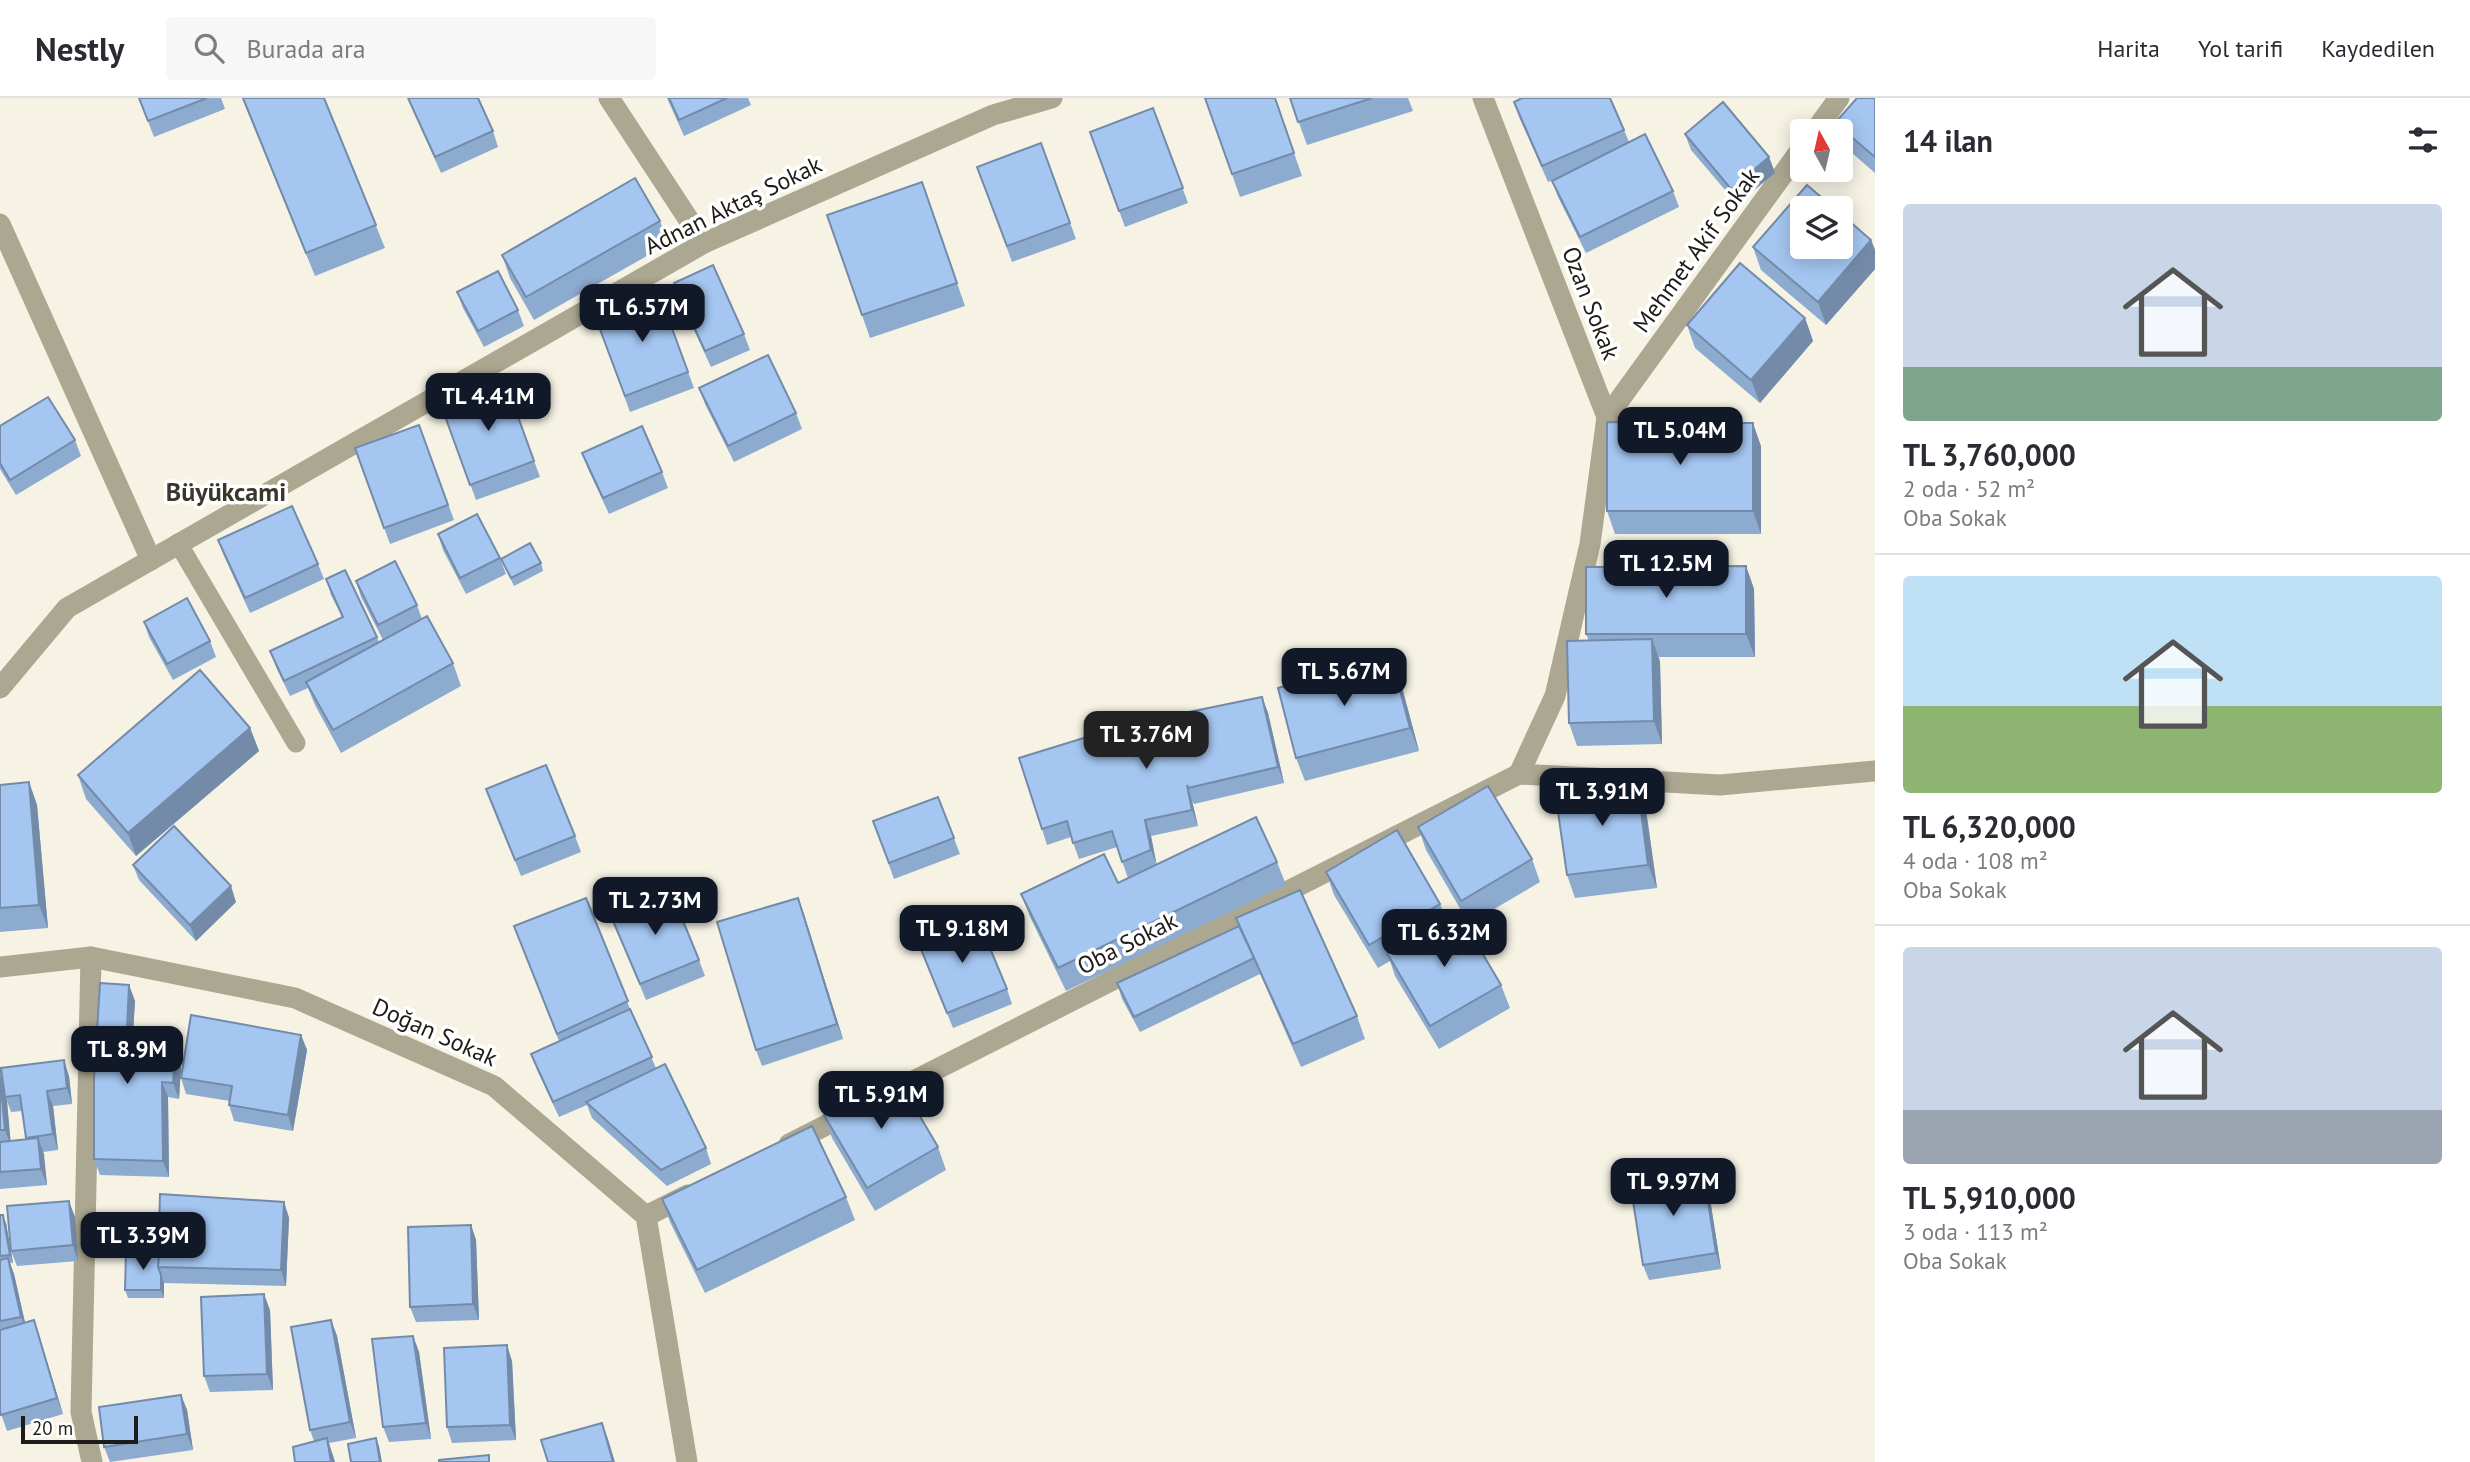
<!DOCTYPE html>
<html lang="tr">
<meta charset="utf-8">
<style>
:root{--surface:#fff;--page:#f7f7f7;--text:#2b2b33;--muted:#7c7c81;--line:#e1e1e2;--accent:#111827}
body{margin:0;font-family:"PT Sans",sans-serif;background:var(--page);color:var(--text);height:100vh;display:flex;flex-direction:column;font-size:26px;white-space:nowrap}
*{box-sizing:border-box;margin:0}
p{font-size:23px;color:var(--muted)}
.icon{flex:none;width:38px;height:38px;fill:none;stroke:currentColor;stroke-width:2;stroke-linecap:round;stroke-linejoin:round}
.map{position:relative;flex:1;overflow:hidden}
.side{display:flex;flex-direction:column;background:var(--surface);width:595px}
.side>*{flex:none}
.needle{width:46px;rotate:352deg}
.fabs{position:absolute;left:1790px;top:21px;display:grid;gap:14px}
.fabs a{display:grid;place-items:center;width:63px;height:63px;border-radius:7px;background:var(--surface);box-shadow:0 4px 18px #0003;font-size:35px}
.scale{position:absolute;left:21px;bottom:18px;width:117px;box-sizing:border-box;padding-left:7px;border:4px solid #1d1c18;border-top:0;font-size:19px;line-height:24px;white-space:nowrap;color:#1d1c18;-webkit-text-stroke:5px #fff;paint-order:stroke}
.price{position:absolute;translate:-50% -60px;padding:0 16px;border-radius:14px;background:var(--accent);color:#fff;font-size:23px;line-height:46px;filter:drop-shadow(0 2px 4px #0008)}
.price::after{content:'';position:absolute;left:50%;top:42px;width:21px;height:16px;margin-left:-10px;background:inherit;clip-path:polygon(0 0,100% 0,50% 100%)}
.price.active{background:#222;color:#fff}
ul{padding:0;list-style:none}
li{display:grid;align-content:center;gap:14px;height:371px;padding:0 28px}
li+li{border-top:2px solid var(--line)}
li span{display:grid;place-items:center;height:217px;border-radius:7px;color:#555}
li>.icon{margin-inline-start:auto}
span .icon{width:126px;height:126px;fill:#fffc;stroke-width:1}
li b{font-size:30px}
h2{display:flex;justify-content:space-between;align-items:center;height:84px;padding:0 28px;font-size:30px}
header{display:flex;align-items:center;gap:42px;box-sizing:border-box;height:98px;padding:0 35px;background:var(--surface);border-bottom:2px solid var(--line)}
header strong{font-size:33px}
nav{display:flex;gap:38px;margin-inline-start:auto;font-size:24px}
.search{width:490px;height:63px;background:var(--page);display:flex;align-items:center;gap:18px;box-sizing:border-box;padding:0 24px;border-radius:7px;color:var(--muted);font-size:26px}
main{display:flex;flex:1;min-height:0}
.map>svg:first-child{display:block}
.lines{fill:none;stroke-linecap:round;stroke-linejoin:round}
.lane{stroke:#aca790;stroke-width:19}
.street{stroke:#aca790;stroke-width:21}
.wall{fill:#8daacf;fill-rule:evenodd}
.shaded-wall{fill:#738ba9}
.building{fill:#a4c6f1;stroke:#738ba9;stroke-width:2}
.labels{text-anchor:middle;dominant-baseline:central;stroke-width:7;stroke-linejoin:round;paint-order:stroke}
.street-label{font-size:24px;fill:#1d1c18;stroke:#fff}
.neighbourhood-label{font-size:26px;font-weight:bold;fill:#39372d;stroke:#fff}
</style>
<header>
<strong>Nestly</strong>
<div class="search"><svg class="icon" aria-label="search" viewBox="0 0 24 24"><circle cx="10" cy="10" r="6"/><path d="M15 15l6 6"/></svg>Burada ara</div>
<nav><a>Harita</a><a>Yol tarifi</a><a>Kaydedilen</a></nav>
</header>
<main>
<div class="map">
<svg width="1875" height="1364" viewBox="0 0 1875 1364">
<rect width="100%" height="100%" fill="#f6f3e5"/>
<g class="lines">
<polyline class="lane" points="178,445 296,645"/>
<g class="street">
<polyline points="609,0 704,145"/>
<polyline points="1483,0 1607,319 1590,446 1555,598 1519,676"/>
<polyline points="1815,33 1839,0"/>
<polyline points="0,126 151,462"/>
<polyline points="1607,319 1802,50"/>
<polyline points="0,590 67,510 704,145 993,17 1052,0"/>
<polyline points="91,859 81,1314 92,1364"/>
<polyline points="0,869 91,859 295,900 494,988 646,1118 687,1364"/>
<polyline points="789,1046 1519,676 1720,687 1875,673"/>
<polyline points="646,1118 688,1097"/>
</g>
</g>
<g class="wall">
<polygon points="139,0 221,0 225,11 154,39"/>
<polygon points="242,0 324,0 385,150 315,178"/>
<polygon points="408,0 493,33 498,49 441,75 414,15"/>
<polygon points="667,0 748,0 751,7 684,38"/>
<polygon points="1205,0 1275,0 1302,78 1240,99"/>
<polygon points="1290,0 1408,0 1413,13 1307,47"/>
<polygon points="1875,0 1875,75 1844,48 1841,40 1841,33 1838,33 1835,25"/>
<polygon points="1514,4 1624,32 1629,44 1673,93 1679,109 1586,155 1558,99 1552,83 1558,80 1548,84 1519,19"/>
<polygon points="1153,10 1188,105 1125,129 1090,34"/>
<polygon points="1685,36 1769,59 1775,75 1737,106 1691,52"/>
<polygon points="1041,45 1076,141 1012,164 977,69"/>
<polygon points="922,84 965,208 870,240 862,217"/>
<polygon points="660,123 668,146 534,222 510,180 502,157"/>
<polygon points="1871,142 1875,152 1875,171 1826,227 1761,172 1753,149"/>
<polygon points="674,185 744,236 750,252 711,269 679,200"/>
<polygon points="457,194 518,212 524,228 484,249 463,210"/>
<polygon points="659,195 694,290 630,314 595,218"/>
<polygon points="1805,220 1813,243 1760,305 1695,250 1687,227"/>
<polygon points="505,283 540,379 476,402 441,307"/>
<polygon points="699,290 796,315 802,331 734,364 705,306"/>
<polygon points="419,327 454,422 390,446 355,350"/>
<polygon points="0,328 75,342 81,358 16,397 0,371"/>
<polygon points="1761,348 1761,436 1615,436 1607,413"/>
<polygon points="582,355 662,374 668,390 609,416 588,371"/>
<polygon points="438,436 500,460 506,476 466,496 443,452"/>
<polygon points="218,442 318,466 324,481 250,515 224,458"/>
<polygon points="501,461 541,465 543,473 514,488"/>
<polygon points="1746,468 1754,491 1755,559 1659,559 1660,564 1662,646 1577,648 1569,625 1589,543 1586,536"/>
<polygon points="326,481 377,539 379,544 383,542 361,499 356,483 417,507 422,521 453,565 461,588 341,655 315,607 308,590 290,598 276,569 270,553 342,519 331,497"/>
<polygon points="144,524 210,543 216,559 173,582 149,539"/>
<polygon points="1391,559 1400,582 1419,653 1305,683 1296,660"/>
<polygon points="1262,599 1268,615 1284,685 1194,706 1192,703 1198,728 1151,738 1156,767 1277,764 1286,787 1066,893 1030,819 1021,796 1118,785 1128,780 1117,749 1079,761 1071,739 1047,747 1042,731"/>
<polygon points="250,630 259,653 136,758 86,701 78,677"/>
<polygon points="29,684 37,707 48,830 0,834 0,687"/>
<polygon points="486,691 575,738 581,754 521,778"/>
<polygon points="938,699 960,756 894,781 873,723"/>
<polygon points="1645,705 1657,790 1575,800 1567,777"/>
<polygon points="1418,729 1532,761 1540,784 1469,826 1426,752"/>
<polygon points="133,767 236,804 196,843 139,782"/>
<polygon points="1326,774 1440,806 1446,821 1501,887 1510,910 1439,951 1395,878 1390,863 1378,870 1334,797"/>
<polygon points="586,800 630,911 656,970 706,1050 711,1066 667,1088 592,1020 587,1007 559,1019 537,972 531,956 559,943 514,828"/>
<polygon points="798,800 843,941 762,968 756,952"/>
<polygon points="610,816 699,862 705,878 646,902"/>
<polygon points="1239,828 1357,918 1365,941 1301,969 1260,876 1140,934 1122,901 1117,885"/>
<polygon points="918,844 1007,891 1012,906 953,930"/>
<polygon points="129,887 135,903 132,951 175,954 181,969 179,1001 168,999 169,1079 100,1077 94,1061"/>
<polygon points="301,937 307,952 293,1033 234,1023 229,1007 230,1003 186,996 181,980"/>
<path d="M0 969 2 974 69 978 72 1006 53 1008 58 1052 43 1054 47 1087 0 1091ZM7 1003 11 1014 22 1013 26 1041 10 1043Z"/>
<polygon points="824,1017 938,1049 946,1072 875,1113 832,1040"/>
<polygon points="1708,1088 1721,1171 1649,1182 1643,1167"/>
<polygon points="846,1099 855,1122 705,1195 670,1124 662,1101"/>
<polygon points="284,1104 289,1120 286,1188 164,1185 164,1200 128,1200 125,1192 159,1155"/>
<polygon points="0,1117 6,1125 13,1165 10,1165 14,1176 25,1224 34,1222 63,1316 7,1333 0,1313"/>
<polygon points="75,1119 78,1163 17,1168 11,1153"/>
<polygon points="471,1127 476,1142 479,1222 416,1224 410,1209"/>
<polygon points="270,1212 273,1292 210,1294 204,1278"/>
<polygon points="331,1222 337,1238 356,1340 329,1345 335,1364 314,1343 310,1332"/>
<polygon points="413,1238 419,1254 431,1341 389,1344 383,1329"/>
<polygon points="512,1263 516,1342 452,1345 447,1329"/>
<polygon points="181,1297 187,1312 193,1352 110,1364 104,1349"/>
</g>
<g class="shaded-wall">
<polygon points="1769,59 1775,75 1737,106 1731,91"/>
<polygon points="1871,142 1875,152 1875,171 1826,227 1818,204"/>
<polygon points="1805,220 1813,243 1760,305 1751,282"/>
<polygon points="1753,325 1761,348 1761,436 1753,413"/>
<polygon points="1746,468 1754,491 1755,559 1746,536"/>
<polygon points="1652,541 1660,564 1662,646 1654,623"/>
<polygon points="1391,559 1400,582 1419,653 1410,630"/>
<polygon points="1262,599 1268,615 1284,685 1278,669"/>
<polygon points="250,630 259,653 136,758 128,735"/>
<polygon points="1637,682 1645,705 1657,790 1648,767"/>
<polygon points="29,684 37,707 48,830 39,807"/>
<polygon points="1187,687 1192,703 1198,728 1192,712"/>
<polygon points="1145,722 1151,738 1157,768 1151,752"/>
<polygon points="231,788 236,804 196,843 190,827"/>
<polygon points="798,800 804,816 843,941 837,926"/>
<polygon points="129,887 135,903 131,967 126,951"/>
<polygon points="301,937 307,952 293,1033 288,1017"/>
<polygon points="175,954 181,969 179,1001 173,985"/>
<polygon points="64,962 69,978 72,1006 67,990"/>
<polygon points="0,969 4,981 5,999 7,1003 11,1048 5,1032"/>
<polygon points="162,984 168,999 169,1079 163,1063"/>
<polygon points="47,993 53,1008 58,1052 53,1036"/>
<polygon points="38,1040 44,1056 47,1087 41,1071"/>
<polygon points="1703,1072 1708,1088 1721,1171 1716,1155"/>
<polygon points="69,1103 75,1119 78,1163 73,1147"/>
<polygon points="284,1104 289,1120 286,1188 281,1172"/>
<polygon points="3,1117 6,1125 13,1165 10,1157"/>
<polygon points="471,1127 476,1142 479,1222 473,1206"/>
<polygon points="8,1160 14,1176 27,1234 21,1219"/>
<polygon points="161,1177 164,1185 164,1200 161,1192"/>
<polygon points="264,1196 270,1212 273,1292 267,1276"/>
<polygon points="34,1222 39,1237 63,1316 57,1300"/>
<polygon points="331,1222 337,1238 356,1340 350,1324"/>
<polygon points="413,1238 419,1254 431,1341 426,1325"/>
<polygon points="507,1247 512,1263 516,1342 510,1327"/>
<polygon points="181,1297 187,1312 193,1352 187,1336"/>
<polygon points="602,1325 608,1341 615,1364 613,1364"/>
<polygon points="327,1340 335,1364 331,1364"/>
<polygon points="376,1340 379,1348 382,1364 380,1364"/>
</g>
<g class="building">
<polygon points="139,0 207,0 148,23"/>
<polygon points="243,0 324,0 376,127 306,155"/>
<polygon points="408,0 478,0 493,33 435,59"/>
<polygon points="669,0 727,0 679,22"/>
<polygon points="1205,0 1275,0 1294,55 1232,76"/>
<polygon points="1290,0 1372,0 1298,24"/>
<polygon points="1522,0 1610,0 1624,32 1542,68 1514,4"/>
<polygon points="1857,0 1875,0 1875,59 1835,25"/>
<polygon points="1723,4 1769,59 1731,91 1685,36"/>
<polygon points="1153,10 1183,90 1119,113 1090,34"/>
<polygon points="1645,36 1673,93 1580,139 1552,83"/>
<polygon points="1041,45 1070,125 1007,148 977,69"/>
<polygon points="635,80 660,123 526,199 502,157"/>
<polygon points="922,84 957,185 862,217 827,117"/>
<polygon points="1807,87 1834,110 1802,110 1802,149 1841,149 1841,116 1871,142 1818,204 1753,149"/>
<polygon points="1740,165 1805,220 1751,282 1687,227"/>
<polygon points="713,167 744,236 705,253 674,185"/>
<polygon points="498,173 518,212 478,233 457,194"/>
<polygon points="659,195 688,274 625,298 595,218"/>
<polygon points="768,257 796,315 728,348 699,290"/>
<polygon points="505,283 534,363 470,387 441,307"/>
<polygon points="48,299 75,342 10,382 0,365 0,328"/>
<polygon points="1607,324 1753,325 1753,413 1607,413"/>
<polygon points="419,327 448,407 384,430 355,350"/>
<polygon points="642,328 662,374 603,400 582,355"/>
<polygon points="292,408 318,466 245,500 218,442"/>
<polygon points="477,416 500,460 460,480 438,436"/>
<polygon points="530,445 541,465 511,480 501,461"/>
<polygon points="395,463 417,507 378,527 356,483"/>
<polygon points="1746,468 1746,536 1586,536 1586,469"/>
<polygon points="345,472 377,539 284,583 270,553 343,519 326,481"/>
<polygon points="187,500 210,543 167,566 144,524"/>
<polygon points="427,518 453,565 333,632 306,584"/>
<polygon points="1652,541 1654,623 1569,625 1567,543"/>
<polygon points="1391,559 1410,630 1296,660 1278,590"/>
<polygon points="200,572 250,630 128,735 78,677"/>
<polygon points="1262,599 1278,669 1188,690 1187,687 1192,712 1145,722 1151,752 1122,764 1112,733 1073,745 1067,723 1042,731 1019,660 1126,627"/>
<polygon points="546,667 575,738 515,762 486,691"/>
<polygon points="1637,682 1648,767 1567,777 1555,693"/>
<polygon points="29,684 39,807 0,810 0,687"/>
<polygon points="1488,688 1532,761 1461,803 1418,729"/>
<polygon points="938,699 954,740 889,765 873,723"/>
<polygon points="1256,719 1277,764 1058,870 1021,796 1104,756 1118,785"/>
<polygon points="174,728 231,788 190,827 133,767"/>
<polygon points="1397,732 1440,806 1369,847 1326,774"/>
<polygon points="670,791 699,862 640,886 610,816"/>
<polygon points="1300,792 1357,918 1293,946 1236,820"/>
<polygon points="586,800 628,903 557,936 514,828"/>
<polygon points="798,800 837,926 756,952 717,824"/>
<polygon points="1458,814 1501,887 1430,928 1387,855"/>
<polygon points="977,819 1007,891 947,915 918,844"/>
<polygon points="1239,828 1254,860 1134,919 1117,885"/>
<polygon points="100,885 129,887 126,951 175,954 173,985 162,984 163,1063 94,1061 94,980"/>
<polygon points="630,911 652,959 553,1004 531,956"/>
<polygon points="191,917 301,937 288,1017 229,1007 232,988 181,980"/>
<polygon points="64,962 67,990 47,993 53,1036 26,1040 20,997 5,999 1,970"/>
<polygon points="665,966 706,1050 661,1072 586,1004"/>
<polygon points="895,976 938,1049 867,1090 824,1017"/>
<polygon points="0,979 5,1032 0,1032"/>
<polygon points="812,1028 846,1099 697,1172 662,1101"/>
<polygon points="38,1040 41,1071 0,1074 0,1044"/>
<polygon points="1703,1072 1716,1155 1643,1167 1630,1084"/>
<polygon points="160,1096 284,1104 281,1172 158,1169"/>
<polygon points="69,1103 73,1147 11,1153 7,1108"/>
<polygon points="0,1117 3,1117 10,1157 0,1158"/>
<polygon points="471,1127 473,1206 410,1209 408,1129"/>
<polygon points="126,1154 159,1155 158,1169 161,1177 161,1192 125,1192"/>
<polygon points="8,1160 21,1219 0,1223 0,1162"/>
<polygon points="264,1196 267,1276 204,1278 201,1199"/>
<polygon points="34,1222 57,1300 1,1317 0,1313 0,1232"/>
<polygon points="331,1222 350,1324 310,1332 291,1229"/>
<polygon points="413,1238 426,1325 383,1329 372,1241"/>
<polygon points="507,1247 510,1327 447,1329 444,1250"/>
<polygon points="181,1297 187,1336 104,1349 99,1309"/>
<polygon points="602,1325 613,1364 548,1364 541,1342"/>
<polygon points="327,1340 331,1364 295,1364 293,1349"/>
<polygon points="376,1340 380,1364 351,1364 348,1346"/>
<polygon points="489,1357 489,1364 439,1364 439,1362"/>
</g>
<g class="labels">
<g class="street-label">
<text transform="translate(733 107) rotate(-26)">Adnan Aktaş Sokak</text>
<text transform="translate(1696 152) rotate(-54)">Mehmet Akif Sokak</text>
<text transform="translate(1591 205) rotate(69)">Ozan Sokak</text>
<text transform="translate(1127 845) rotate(-27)">Oba Sokak</text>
<text transform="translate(435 934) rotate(24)">Doğan Sokak</text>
</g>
<g class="neighbourhood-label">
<text x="226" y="393">Büyükcami</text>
</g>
</g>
</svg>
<div class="fabs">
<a><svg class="needle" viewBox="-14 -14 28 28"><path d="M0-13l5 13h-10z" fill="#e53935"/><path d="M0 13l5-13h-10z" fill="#7c7c81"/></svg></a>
<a><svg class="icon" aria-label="layers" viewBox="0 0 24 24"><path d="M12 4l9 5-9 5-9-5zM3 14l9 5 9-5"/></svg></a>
</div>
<div class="scale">20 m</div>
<b class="price" style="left:642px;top:246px">TL 6.57M</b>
<b class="price" style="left:488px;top:335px">TL 4.41M</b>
<b class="price" style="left:1680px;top:369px">TL 5.04M</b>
<b class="price" style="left:1666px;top:502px">TL 12.5M</b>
<b class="price" style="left:1344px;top:610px">TL 5.67M</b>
<b class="price active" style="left:1146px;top:673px">TL 3.76M</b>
<b class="price" style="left:1602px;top:730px">TL 3.91M</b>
<b class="price" style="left:655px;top:839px">TL 2.73M</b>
<b class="price" style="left:962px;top:867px">TL 9.18M</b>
<b class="price" style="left:1444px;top:871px">TL 6.32M</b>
<b class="price" style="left:127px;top:988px">TL 8.9M</b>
<b class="price" style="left:881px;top:1033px">TL 5.91M</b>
<b class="price" style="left:1673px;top:1120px">TL 9.97M</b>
<b class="price" style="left:143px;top:1174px">TL 3.39M</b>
</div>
<section class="side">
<h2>14 ilan<svg class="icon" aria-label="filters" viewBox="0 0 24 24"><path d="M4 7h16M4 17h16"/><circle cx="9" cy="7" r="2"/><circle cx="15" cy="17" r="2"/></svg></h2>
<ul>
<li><span style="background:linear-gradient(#c9d6e8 75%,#7fa58c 0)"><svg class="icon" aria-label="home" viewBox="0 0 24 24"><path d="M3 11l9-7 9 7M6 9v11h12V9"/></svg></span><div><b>TL 3,760,000</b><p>2 oda · 52 m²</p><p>Oba Sokak</p></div></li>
<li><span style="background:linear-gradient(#bfe0f5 60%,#8fb573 0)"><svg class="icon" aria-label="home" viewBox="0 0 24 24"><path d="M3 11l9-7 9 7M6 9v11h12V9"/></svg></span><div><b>TL 6,320,000</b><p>4 oda · 108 m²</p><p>Oba Sokak</p></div></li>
<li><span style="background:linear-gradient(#c9d6e8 75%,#9aa5b1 0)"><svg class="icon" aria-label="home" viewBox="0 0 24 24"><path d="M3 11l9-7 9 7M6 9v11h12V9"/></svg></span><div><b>TL 5,910,000</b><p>3 oda · 113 m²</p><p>Oba Sokak</p></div></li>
</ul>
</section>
</main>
